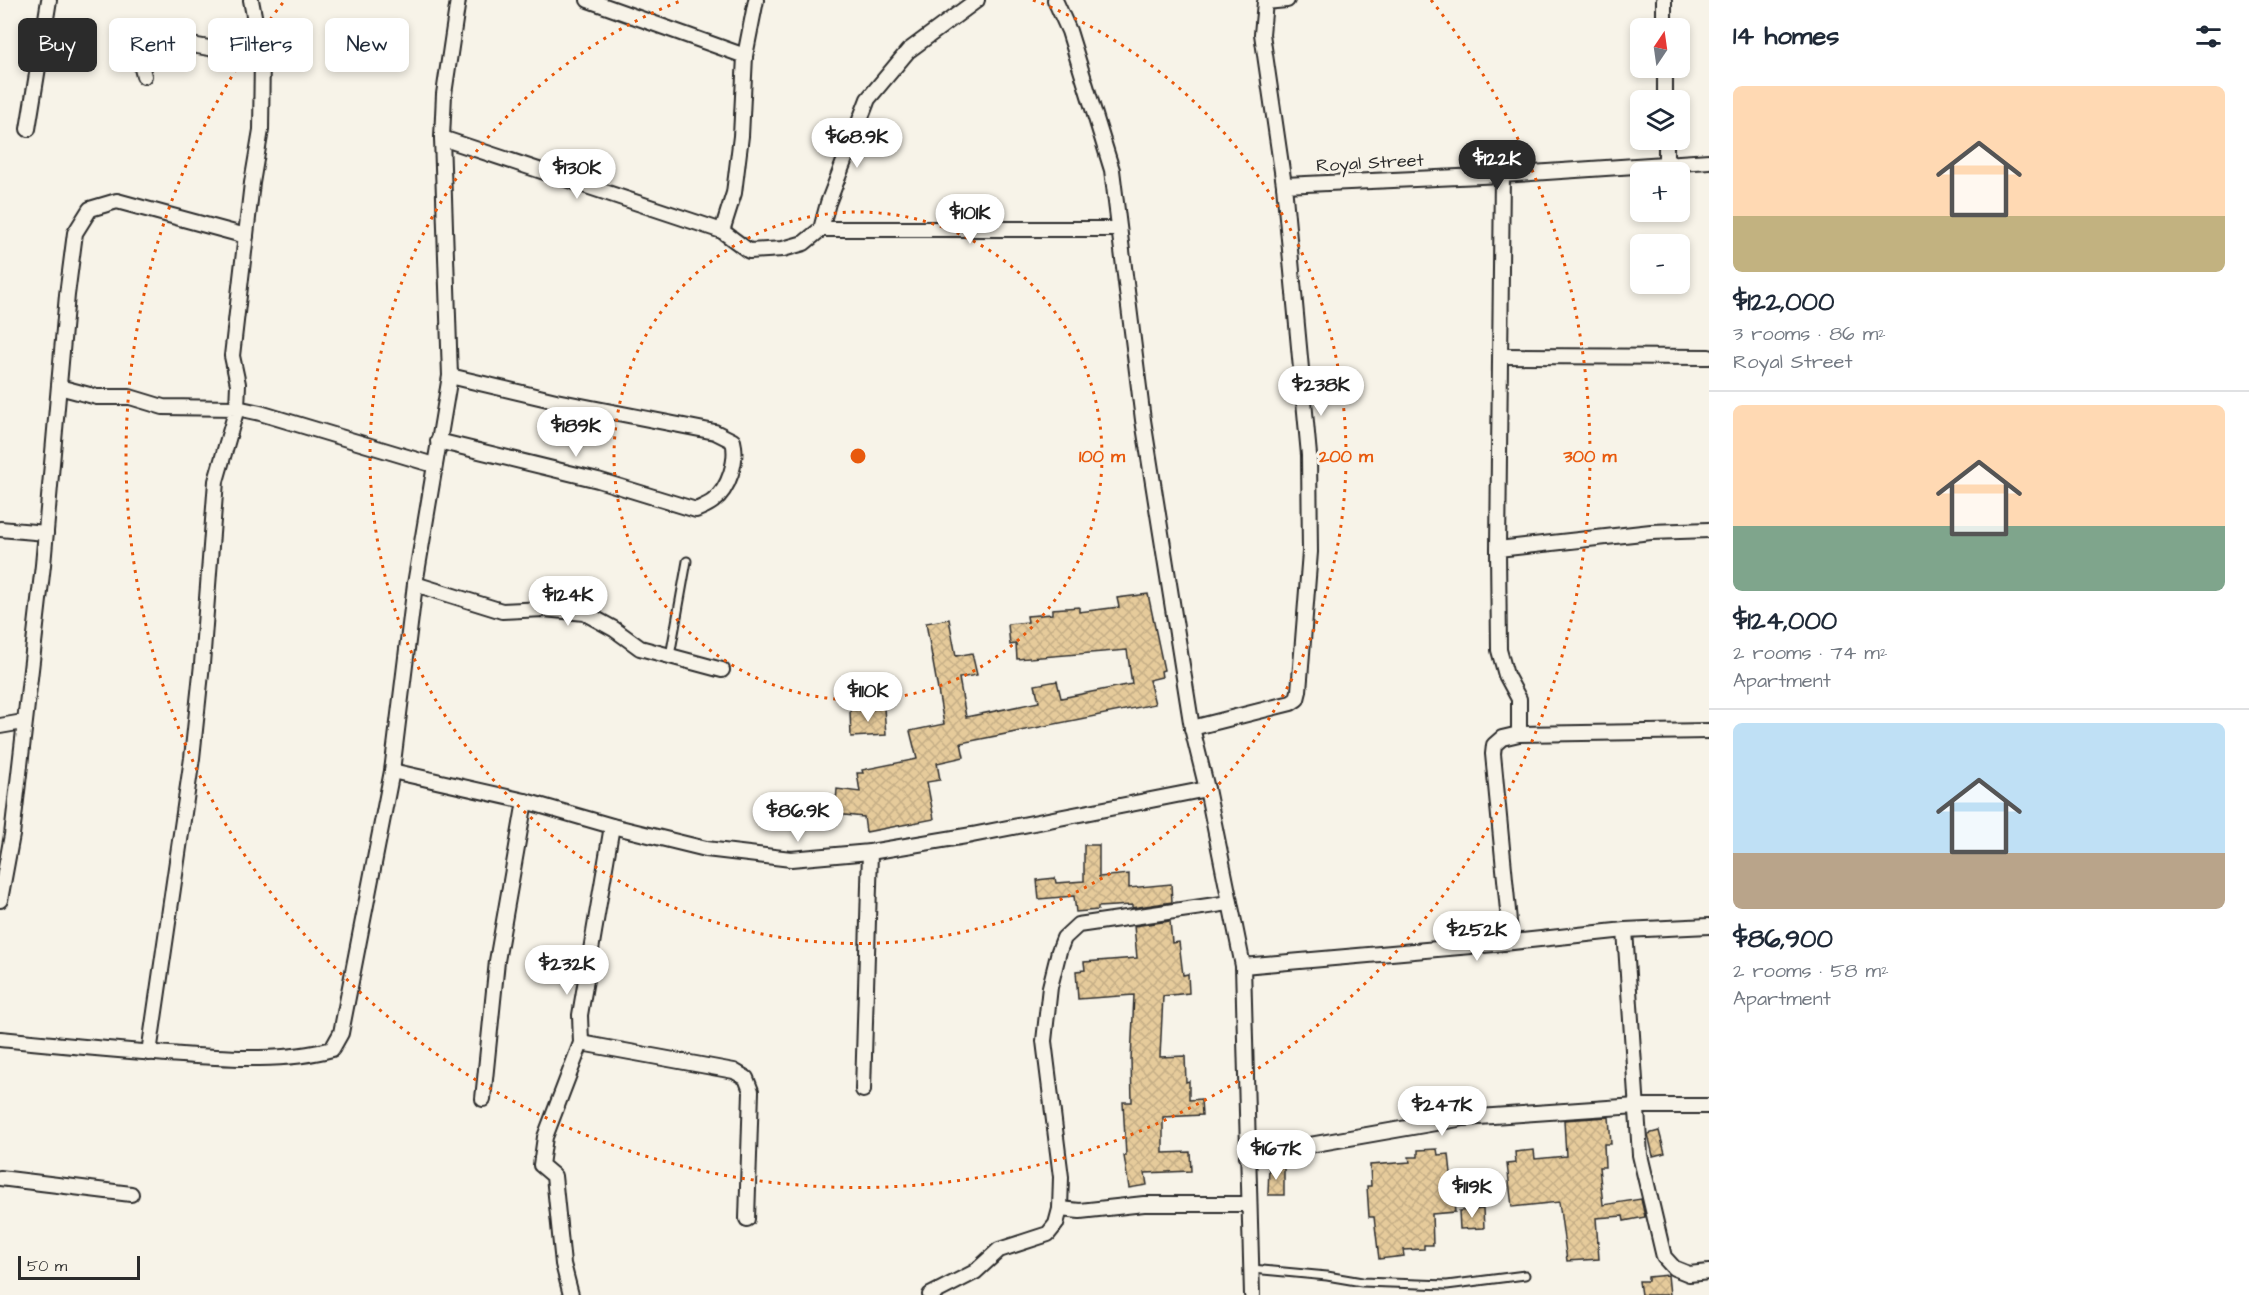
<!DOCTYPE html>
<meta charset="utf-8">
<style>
:root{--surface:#fff;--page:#f2f2f3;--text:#1f2937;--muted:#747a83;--line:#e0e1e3;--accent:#2b2b2b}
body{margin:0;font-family:"Architects Daughter",sans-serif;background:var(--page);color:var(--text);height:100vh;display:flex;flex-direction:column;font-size:22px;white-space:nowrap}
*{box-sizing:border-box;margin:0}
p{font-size:20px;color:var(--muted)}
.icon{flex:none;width:33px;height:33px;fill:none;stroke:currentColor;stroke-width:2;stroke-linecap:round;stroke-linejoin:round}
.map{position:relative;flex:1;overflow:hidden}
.panel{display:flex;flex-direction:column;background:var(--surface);width:540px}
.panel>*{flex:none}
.banner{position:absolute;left:18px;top:18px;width:570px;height:54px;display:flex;gap:12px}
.needle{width:39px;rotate:13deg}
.buttons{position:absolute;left:1630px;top:18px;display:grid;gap:12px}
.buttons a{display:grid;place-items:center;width:60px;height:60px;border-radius:9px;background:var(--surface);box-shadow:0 3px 9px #0003;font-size:30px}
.scale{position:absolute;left:18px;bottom:15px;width:122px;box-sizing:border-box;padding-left:6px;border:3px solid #2b2b2b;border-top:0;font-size:16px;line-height:21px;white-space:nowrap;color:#2b2b2b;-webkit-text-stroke:4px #f7f3e8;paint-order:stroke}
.price{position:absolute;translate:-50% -51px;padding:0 14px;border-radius:21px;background:#fff;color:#222;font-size:20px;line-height:39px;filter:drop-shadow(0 2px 3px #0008)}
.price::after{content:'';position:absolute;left:50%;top:36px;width:18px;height:14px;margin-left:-9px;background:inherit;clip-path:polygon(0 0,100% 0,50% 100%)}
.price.on{background:var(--accent);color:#fff}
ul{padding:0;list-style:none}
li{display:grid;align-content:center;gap:12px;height:318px;padding:0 24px}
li+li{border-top:2px solid var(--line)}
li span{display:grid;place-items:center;height:186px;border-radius:9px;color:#555}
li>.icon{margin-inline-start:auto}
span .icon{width:108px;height:108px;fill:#fffc;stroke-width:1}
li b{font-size:26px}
h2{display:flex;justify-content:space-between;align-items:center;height:72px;padding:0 24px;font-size:26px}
.tag{padding:0 21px;border-radius:9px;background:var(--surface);box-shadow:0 3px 9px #0003;font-size:21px;line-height:54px}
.tag.on{background:var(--accent);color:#fff}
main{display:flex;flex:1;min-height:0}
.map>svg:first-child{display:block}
.building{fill:url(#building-cross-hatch);stroke:#2b2b2b;stroke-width:1.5}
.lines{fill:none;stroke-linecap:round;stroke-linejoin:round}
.service-casing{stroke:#2b2b2b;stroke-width:11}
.minor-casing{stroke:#2b2b2b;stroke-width:18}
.service{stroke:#f7f3e8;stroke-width:7}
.minor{stroke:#f7f3e8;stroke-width:14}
.ring{fill:none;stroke:#e8590c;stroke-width:3;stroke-dasharray:3 6}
.labels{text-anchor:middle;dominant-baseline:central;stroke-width:6;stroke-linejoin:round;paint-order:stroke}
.street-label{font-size:18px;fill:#2b2b2b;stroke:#f7f3e8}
.centre{fill:#e8590c;stroke:#f7f3e8;stroke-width:3}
.ring-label{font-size:18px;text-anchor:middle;font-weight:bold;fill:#e8590c;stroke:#f7f3e8;stroke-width:6;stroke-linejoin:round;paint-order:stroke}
</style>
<main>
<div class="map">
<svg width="1709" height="1295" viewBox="0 0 1709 1295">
<defs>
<pattern id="building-cross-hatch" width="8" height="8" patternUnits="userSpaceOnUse" patternTransform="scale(1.5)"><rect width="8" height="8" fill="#e6cb9b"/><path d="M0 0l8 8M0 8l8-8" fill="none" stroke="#c5ae86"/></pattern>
</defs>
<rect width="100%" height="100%" fill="#f7f3e8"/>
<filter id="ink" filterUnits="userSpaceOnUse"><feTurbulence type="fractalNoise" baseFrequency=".0167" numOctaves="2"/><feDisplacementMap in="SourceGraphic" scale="12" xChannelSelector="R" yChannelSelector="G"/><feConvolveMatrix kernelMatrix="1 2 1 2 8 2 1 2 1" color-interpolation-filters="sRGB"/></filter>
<g filter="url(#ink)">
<g class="building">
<polygon points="1148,594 1164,670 1161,671 1162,677 1149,680 1155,704 961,743 964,757 937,763 940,780 927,782 934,819 866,832 864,817 835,814 837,789 860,792 857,773 863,773 862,770 917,759 910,731 944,724 926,623 949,619 956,656 972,653 977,675 959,678 966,717 1039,702 1035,685 1057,681 1061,698 1132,684 1127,650 1017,659 1016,644 1010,645 1008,624 1028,622 1027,616 1052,614 1052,609 1079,607 1079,612 1119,607 1117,598"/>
<polygon points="884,708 886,735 851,737 850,710"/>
<polygon points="1084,845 1099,845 1099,877 1129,874 1129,888 1171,884 1172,902 1132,908 1132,905 1098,907 1098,910 1076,912 1074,896 1039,899 1037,880 1055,878 1056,883 1084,881"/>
<polygon points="1170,921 1172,943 1179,942 1183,975 1188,974 1189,993 1163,996 1160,1057 1185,1056 1186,1082 1189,1081 1189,1100 1201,1099 1202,1115 1163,1117 1163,1153 1190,1152 1191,1171 1145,1173 1147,1185 1129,1188 1124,1156 1126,1156 1123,1102 1132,1102 1131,1060 1134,995 1078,999 1076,971 1085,970 1084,962 1137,958 1134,926"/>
<polygon points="1609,1117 1611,1144 1604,1144 1605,1167 1599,1167 1603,1205 1641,1199 1645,1217 1624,1221 1623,1216 1596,1218 1599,1259 1567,1261 1559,1202 1512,1207 1507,1164 1516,1163 1515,1152 1534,1150 1535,1159 1566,1156 1564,1120"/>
<polygon points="1659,1131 1665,1153 1653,1156 1648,1134"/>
<polygon points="1437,1149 1438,1155 1449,1154 1455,1212 1432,1214 1433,1245 1424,1245 1424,1249 1403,1250 1404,1256 1379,1259 1374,1217 1369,1217 1367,1186 1371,1186 1370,1165 1410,1162 1409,1157 1418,1157 1418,1150"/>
<polygon points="1269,1166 1284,1166 1284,1195 1268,1195"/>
<polygon points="1483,1209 1484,1228 1460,1229 1459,1211"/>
<polygon points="1668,1275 1670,1295 1641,1295 1639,1281 1648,1281 1648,1277"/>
</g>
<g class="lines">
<g class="service-casing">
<g id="service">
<polyline points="670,656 687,561"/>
<polyline points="1252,1269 1327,1276 1362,1282 1447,1285 1525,1275"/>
</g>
</g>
<g class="minor-casing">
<g id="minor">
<polyline points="251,0 262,57 261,130 252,183 232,356 238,384 237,408 260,413 434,465"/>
<polyline points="588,0 745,56"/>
<polyline points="1055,0 1069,31 1112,170 1143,420 1192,728 1207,789 1243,966 1252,1295"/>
<polyline points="1664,0 1664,28"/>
<polyline points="1665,68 1665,100"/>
<polyline points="144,76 139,57 143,44 162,40 262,57"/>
<polyline points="28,129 49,0"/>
<polyline points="442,138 722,231 749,251 783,249 804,243 821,229 828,203 868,99 908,51 977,0"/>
<polyline points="1666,140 1666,163"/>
<polyline points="1284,185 1502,175 1709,161"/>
<polyline points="821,229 1119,229"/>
<polyline points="722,231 734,193 741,136 745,56 756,0"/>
<polyline points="1501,356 1709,357"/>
<polyline points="59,387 97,397 130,397 163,407 237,408 216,481 202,664 192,758 149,1053"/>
<path d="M438 441 598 480 696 510C702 507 708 505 713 501 729 489 738 460 733 441L715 432 556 401 450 376"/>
<polyline points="0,529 46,533"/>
<polyline points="1498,549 1502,175"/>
<polyline points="415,584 502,611 544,609 585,613 614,629 640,648 722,670"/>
<polyline points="0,726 23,722"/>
<polyline points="1192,728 1291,703 1297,699 1299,691 1310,552 1309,455 1284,185 1262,34 1265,2 1287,0"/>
<polyline points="1519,734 1519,699 1506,675 1499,650 1498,549 1651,532 1709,530"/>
<polyline points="392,771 525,801 612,826 706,849 791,859 870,852 972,835 1207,789"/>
<polyline points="0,900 12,835 43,565 67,295 75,233 90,209 117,201 246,236"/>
<polyline points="1625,930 1640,1155 1664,1257 1674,1268 1689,1274 1709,1272"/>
<polyline points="1511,942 1493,754 1494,745 1502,738 1519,734 1709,731"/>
<polyline points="1243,966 1494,944 1625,930 1709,926"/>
<path d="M0 1039C61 1045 121 1051 182 1055 229 1058 286 1062 332 1049L341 1033 392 771 415 584 450 376 442 138 444 94 458 0"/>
<polyline points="581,1043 734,1071 746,1078 751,1091 747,1219"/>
<polyline points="863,1090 870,852"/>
<polyline points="483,1099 497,961 525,801"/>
<polyline points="1247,1156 1464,1118 1637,1106 1709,1106"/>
<polyline points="0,1178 131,1194"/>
<polyline points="1060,1209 1080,1211 1144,1204 1249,1204"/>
<polyline points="571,1295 563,1264 554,1176 541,1165 545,1137 581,1043 580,1015 612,826"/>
<polyline points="930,1295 975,1272 999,1250 1048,1234 1056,1224 1060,1209 1061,1177 1044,1041 1050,987 1059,951 1064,938 1078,925 1229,903"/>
</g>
</g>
<use href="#service" class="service"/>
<use href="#minor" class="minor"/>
</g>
</g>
<g class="ring">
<circle cx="858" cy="456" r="244"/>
<path d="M1033 0A488 488 0 1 1 683 0"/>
<path d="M1431 0A732 732 0 1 1 285 0"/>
</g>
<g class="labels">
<g class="street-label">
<text transform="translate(1370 163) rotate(-3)">Royal Street</text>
</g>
</g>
<circle cx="858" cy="456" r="9" class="centre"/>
<g class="ring-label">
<text x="1102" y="462">100 m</text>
<text x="1346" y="462">200 m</text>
<text x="1590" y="462">300 m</text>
</g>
</svg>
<div class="buttons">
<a><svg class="needle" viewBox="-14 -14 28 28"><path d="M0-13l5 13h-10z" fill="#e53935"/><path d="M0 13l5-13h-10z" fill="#747a83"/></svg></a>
<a><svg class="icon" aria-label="layers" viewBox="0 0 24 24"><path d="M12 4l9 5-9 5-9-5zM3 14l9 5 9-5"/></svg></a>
<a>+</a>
<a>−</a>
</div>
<div class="scale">50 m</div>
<b class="price" style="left:857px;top:169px">$68.9K</b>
<b class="price on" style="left:1497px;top:191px">$122K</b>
<b class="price" style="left:577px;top:200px">$130K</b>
<b class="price" style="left:970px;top:245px">$101K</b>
<b class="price" style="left:1321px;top:417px">$238K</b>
<b class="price" style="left:576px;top:458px">$189K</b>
<b class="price" style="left:568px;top:627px">$124K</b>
<b class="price" style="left:868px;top:723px">$110K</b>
<b class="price" style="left:798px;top:843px">$86.9K</b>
<b class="price" style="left:1477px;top:962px">$252K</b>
<b class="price" style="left:567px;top:996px">$232K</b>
<b class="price" style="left:1442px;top:1137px">$247K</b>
<b class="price" style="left:1276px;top:1181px">$167K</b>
<b class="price" style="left:1472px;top:1219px">$119K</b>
<div class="banner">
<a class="tag on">Buy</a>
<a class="tag">Rent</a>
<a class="tag">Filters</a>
<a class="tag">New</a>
</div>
</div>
<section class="panel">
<h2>14 homes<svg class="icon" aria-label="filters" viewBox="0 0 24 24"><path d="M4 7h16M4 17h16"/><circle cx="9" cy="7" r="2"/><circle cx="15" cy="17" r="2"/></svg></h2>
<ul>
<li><span style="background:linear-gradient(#ffd9b3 70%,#c2b280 0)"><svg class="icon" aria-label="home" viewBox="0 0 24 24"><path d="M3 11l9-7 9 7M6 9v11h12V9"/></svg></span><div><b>$122,000</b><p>3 rooms · 86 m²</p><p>Royal Street</p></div></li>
<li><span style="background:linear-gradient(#ffd9b3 65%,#7fa58c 0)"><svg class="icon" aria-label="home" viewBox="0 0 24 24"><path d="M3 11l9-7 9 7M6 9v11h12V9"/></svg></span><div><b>$124,000</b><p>2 rooms · 74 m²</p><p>Apartment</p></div></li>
<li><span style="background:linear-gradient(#bfe0f5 70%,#b9a48a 0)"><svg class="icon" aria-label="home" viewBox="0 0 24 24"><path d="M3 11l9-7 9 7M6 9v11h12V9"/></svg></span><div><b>$86,900</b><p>2 rooms · 58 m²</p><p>Apartment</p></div></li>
</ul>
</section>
</main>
